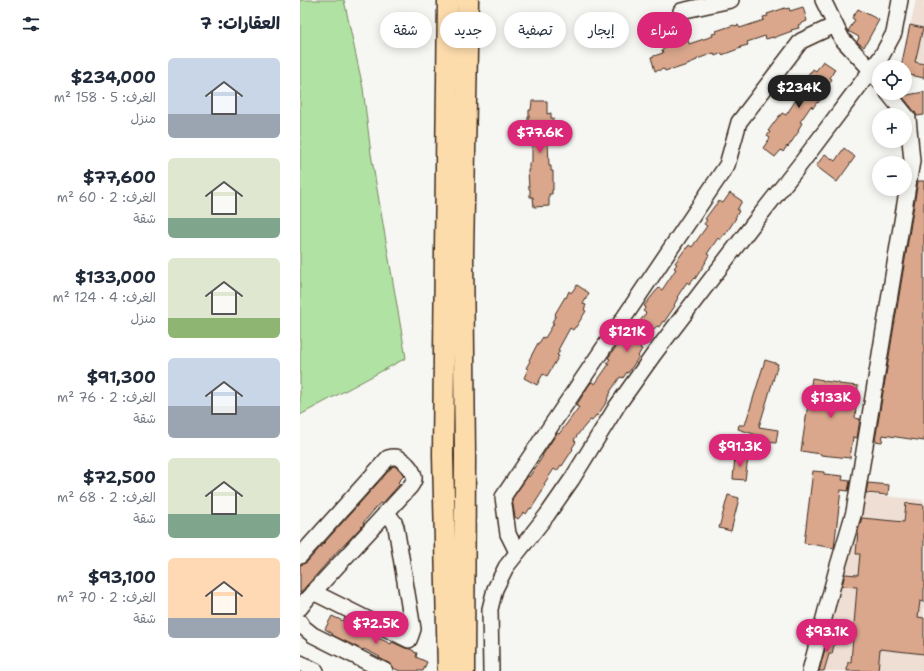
<!DOCTYPE html>
<html lang="ar">
<meta charset="utf-8">
<style>
:root{--surface:#fff;--page:#f6f6f7;--text:#1f2937;--muted:#747a83;--accent:#db2777}
body{margin:0;font-family:"Shantell Sans","Playpen Sans Arabic",sans-serif;background:var(--page);color:var(--text);direction:rtl;height:100vh;display:flex;flex-direction:column;font-size:15px;white-space:nowrap}
*{box-sizing:border-box;margin:0}
p{font-size:13px;color:var(--muted)}
.icon{flex:none;width:22px;height:22px;fill:none;stroke:currentColor;stroke-width:2;stroke-linecap:round;stroke-linejoin:round}
.map{position:relative;flex:1;overflow:hidden;direction:ltr}
.side{display:flex;flex-direction:column;background:var(--surface);width:300px}
.side>*{flex:none}
.top-card{position:absolute;left:12px;top:12px;width:380px;height:36px;direction:rtl;display:flex;gap:8px}
.tools{position:absolute;left:572px;top:60px;display:grid;gap:8px}
.tools a{display:grid;place-items:center;width:40px;height:40px;border-radius:50%;background:var(--surface);box-shadow:0 2px 10px #0003;font-size:20px}
.price{position:absolute;translate:-50% -34px;padding:0 9px;border-radius:14px;background:var(--accent);color:#fff;font-size:13px;line-height:26px;filter:drop-shadow(0 1px 2px #0008)}
.price::after{content:'';position:absolute;left:50%;top:24px;width:12px;height:9px;margin-left:-6px;background:inherit;clip-path:polygon(0 0,100% 0,50% 100%)}
.price.active{background:#222;color:#fff}
ul{padding:0;list-style:none}
li{display:flex;align-items:center;gap:12px;height:100px;padding:0 20px}
li span{display:grid;place-items:center;flex:none;width:112px;height:80px;border-radius:6px;color:#555}
li>.icon{margin-inline-start:auto}
span .icon{width:48px;height:48px;fill:#fffc;stroke-width:1}
li b{font-size:17px}
h2{display:flex;justify-content:space-between;align-items:center;height:48px;padding:0 20px;font-size:17px}
.pill{padding:0 14px;border-radius:18px;background:var(--surface);box-shadow:0 2px 10px #0003;font-size:14px;line-height:36px}
.pill.active{background:var(--accent);color:#fff}
main{display:flex;flex:1;min-height:0}
.map>svg:first-child{display:block}
.built{fill:#eeded4}
.green{fill:#b0e2a3;stroke:#768660}
.building{fill:#daa78d;stroke:#3b2a1e}
.lines{fill:none;stroke-linecap:round;stroke-linejoin:round}
.minor-casing{stroke:#3b2a1e;stroke-width:18}
.major-casing{stroke:#3b2a1e;stroke-width:23}
.minor{stroke:#f6f6f2;stroke-width:15}
.major{stroke:#fddcac;stroke-width:20}
</style>
<main>
<div class="map">
<svg width="624" height="671" viewBox="0 0 624 671">
<rect width="100%" height="100%" fill="#f6f6f2"/>
<filter id="ink" filterUnits="userSpaceOnUse"><feTurbulence type="fractalNoise" baseFrequency=".025" numOctaves="2"/><feDisplacementMap in="SourceGraphic" scale="8" xChannelSelector="R" yChannelSelector="G"/><feConvolveMatrix kernelMatrix="1 2 1 2 8 2 1 2 1" color-interpolation-filters="sRGB"/></filter>
<g filter="url(#ink)">
<g class="built">
<polygon points="616,0 624,0 624,78 605,74 605,67 601,67"/>
<polygon points="554,493 624,500 624,671 517,671"/>
</g>
<polygon class="green" points="0,0 44,0 63,88 71,154 106,358 0,415"/>
<g class="building">
<polygon points="503,7 507,21 498,25 499,28 491,30 492,31 473,38 473,37 466,39 465,36 447,42 448,45 440,47 441,48 422,55 422,53 415,56 414,53 397,59 397,60 390,63 390,64 372,70 371,69 365,71 364,69 355,71 351,57 363,53 362,50 366,48 366,46 384,41 384,42 388,40 389,44 413,36 412,34 417,33 416,31 434,25 435,26 438,25 440,28 464,20 463,17 468,16 467,14 485,8 486,9 489,8 490,11"/>
<polygon points="558,9 579,20 564,47 557,42 559,37 548,31 555,20 552,18"/>
<polygon points="610,25 623,28 615,62 624,64 624,78 605,74 605,67 601,67"/>
<polygon points="523,61 535,69 530,78 532,79 528,86 529,86 518,103 517,102 513,108 511,106 500,122 502,123 498,130 499,131 488,147 487,146 483,152 481,150 475,157 463,148 470,138 467,136 470,132 468,131 479,116 480,116 482,113 486,115 500,94 497,92 500,88 499,87 510,72 511,72 513,69 516,71"/>
<polygon points="624,92 624,115 617,116 615,112 602,96"/>
<polygon points="232,101 247,101 247,114 251,113 251,118 253,118 253,137 252,137 252,141 248,141 249,166 251,166 251,171 253,171 253,190 252,190 252,194 249,194 249,206 234,207 233,197 230,197 230,189 229,189 228,170 229,170 229,163 232,162 232,144 230,144 230,137 228,136 228,117 229,117 229,110 231,110"/>
<polygon points="544,148 555,157 537,182 516,166 525,154 535,161"/>
<polygon points="618,181 624,181 624,441 583,435 582,442 575,441"/>
<polygon points="430,193 442,201 437,210 439,211 435,218 436,218 425,235 424,234 420,240 418,238 407,254 409,255 405,262 406,262 395,279 394,278 389,284 387,282 377,297 378,298 374,305 375,306 364,322 363,321 359,327 357,326 354,329 353,329 351,332 350,331 342,344 340,348 342,349 338,356 339,357 328,373 327,372 323,378 320,377 310,392 311,392 307,399 308,400 297,416 296,415 292,421 290,420 279,433 274,440 276,442 272,448 273,449 262,466 261,465 257,471 254,469 244,484 245,485 241,491 242,492 231,509 230,508 226,514 224,512 218,519 215,517 212,499 228,476 229,477 243,456 242,456 257,433 259,434 279,407 276,406 289,385 292,382 295,384 309,364 307,363 310,359 308,358 322,339 325,341 346,313 343,311 346,307 344,306 356,291 359,288 362,290 376,269 374,268 377,264 375,263 386,248 387,248 389,245 392,247 407,226 404,224 407,220 405,219 416,204 417,204 419,201 423,203"/>
<polygon points="277,285 289,293 283,304 286,305 284,310 286,311 276,327 275,327 273,330 270,328 258,350 260,351 257,355 259,356 247,376 243,374 237,385 224,378 228,369 226,368 230,361 229,360 238,343 239,343 243,337 245,338 254,323 252,322 256,315 255,314 265,297 266,298 269,291 271,293"/>
<polygon points="465,360 478,364 459,427 478,430 476,443 459,441 460,436 438,429 439,425 445,425"/>
<polygon points="512,378 523,380 523,381 539,383 539,384 558,386 555,418 560,419 557,438 553,437 550,458 521,455 521,454 501,451"/>
<polygon points="435,456 448,458 445,480 433,479"/>
<polygon points="93,466 94,466 99,469 104,476 98,482 100,484 82,504 80,503 63,523 64,524 45,544 44,544 0,593 0,565 3,564 7,562"/>
<polygon points="513,471 524,472 524,474 543,476 542,480 550,481 548,491 541,490 534,548 504,543"/>
<polygon points="568,483 589,485 588,495 566,493"/>
<polygon points="428,495 439,498 431,531 419,528"/>
<polygon points="606,503 624,505 624,602 620,601 618,617 624,618 624,654 580,649 578,671 547,671 548,662 551,662 557,587 542,586 545,574 558,575 560,554 556,554 558,531 562,518 604,522"/>
<polygon points="32,616 43,621 45,618 49,620 70,630 68,633 91,644 92,642 105,648 110,649 114,651 114,652 117,653 116,657 127,662 123,671 100,671 93,668 89,663 79,658 80,657 64,649 63,650 32,635 33,634 25,629"/>
<polygon points="528,638 535,640 532,654 529,654 524,671 519,671"/>
</g>
<g class="lines">
<g class="minor-casing">
<g id="minor">
<polyline points="523,0 542,39 571,70 579,81"/>
<polyline points="381,11 431,0"/>
<polyline points="217,552 208,534 203,497 427,165 439,122 501,41 535,25"/>
<path d="M0 556 88 458C92 457 97 456 100 459 106 462 115 472 114 479 114 482 111 485 110 487L7 599 0 608"/>
<polyline points="13,592 109,640 111,635 113,629 96,527 94,522 86,512"/>
<polyline points="0,622 3,627 13,635 85,671"/>
<polyline points="0,663 16,671"/>
<polyline points="191,671 190,609 195,589 206,567 247,515 272,479 317,406 354,354 454,223 502,162 581,57 594,33 600,0"/>
<polyline points="510,671 537,569 554,512 612,161 608,118 588,93"/>
</g>
</g>
<g class="major-casing">
<g id="major">
<polyline points="148,671 143,455 145,251 148,0"/>
<polyline points="164,671 165,457 163,252 168,0"/>
</g>
</g>
<use href="#minor" class="minor"/>
<use href="#major" class="major"/>
</g>
</g>
</svg>
<div class="tools">
<a><svg class="icon" aria-label="locate" viewBox="0 0 24 24"><circle cx="12" cy="12" r="6"/><path d="M12 2v4M12 18v4M2 12h4M18 12h4"/></svg></a>
<a>+</a>
<a>−</a>
</div>
<b class="price active" style="left:499px;top:109px">$234K</b>
<b class="price" style="left:240px;top:154px">$77.6K</b>
<b class="price" style="left:327px;top:353px">$121K</b>
<b class="price" style="left:531px;top:419px">$133K</b>
<b class="price" style="left:440px;top:468px">$91.3K</b>
<b class="price" style="left:76px;top:645px">$72.5K</b>
<b class="price" style="left:527px;top:653px">$93.1K</b>
<div class="top-card">
<a class="pill active">شراء</a>
<a class="pill">إيجار</a>
<a class="pill">تصفية</a>
<a class="pill">جديد</a>
<a class="pill">شقة</a>
</div>
</div>
<section class="side">
<h2>العقارات: 7<svg class="icon" aria-label="filters" viewBox="0 0 24 24"><path d="M4 7h16M4 17h16"/><circle cx="9" cy="7" r="2"/><circle cx="15" cy="17" r="2"/></svg></h2>
<ul>
<li><span style="background:linear-gradient(#c9d6e8 70%,#9aa5b1 0)"><svg class="icon" aria-label="home" viewBox="0 0 24 24"><path d="M3 11l9-7 9 7M6 9v11h12V9"/></svg></span><div><b>$234,000</b><p>الغرف: 5 · 158 m²</p><p>منزل</p></div></li>
<li><span style="background:linear-gradient(#dfe7d0 75%,#7fa58c 0)"><svg class="icon" aria-label="home" viewBox="0 0 24 24"><path d="M3 11l9-7 9 7M6 9v11h12V9"/></svg></span><div><b>$77,600</b><p>الغرف: 2 · 60 m²</p><p>شقة</p></div></li>
<li><span style="background:linear-gradient(#dfe7d0 75%,#8fb573 0)"><svg class="icon" aria-label="home" viewBox="0 0 24 24"><path d="M3 11l9-7 9 7M6 9v11h12V9"/></svg></span><div><b>$133,000</b><p>الغرف: 4 · 124 m²</p><p>منزل</p></div></li>
<li><span style="background:linear-gradient(#c9d6e8 60%,#9aa5b1 0)"><svg class="icon" aria-label="home" viewBox="0 0 24 24"><path d="M3 11l9-7 9 7M6 9v11h12V9"/></svg></span><div><b>$91,300</b><p>الغرف: 2 · 76 m²</p><p>شقة</p></div></li>
<li><span style="background:linear-gradient(#dfe7d0 70%,#7fa58c 0)"><svg class="icon" aria-label="home" viewBox="0 0 24 24"><path d="M3 11l9-7 9 7M6 9v11h12V9"/></svg></span><div><b>$72,500</b><p>الغرف: 2 · 68 m²</p><p>شقة</p></div></li>
<li><span style="background:linear-gradient(#ffd9b3 75%,#9aa5b1 0)"><svg class="icon" aria-label="home" viewBox="0 0 24 24"><path d="M3 11l9-7 9 7M6 9v11h12V9"/></svg></span><div><b>$93,100</b><p>الغرف: 2 · 70 m²</p><p>شقة</p></div></li>
</ul>
</section>
</main>
